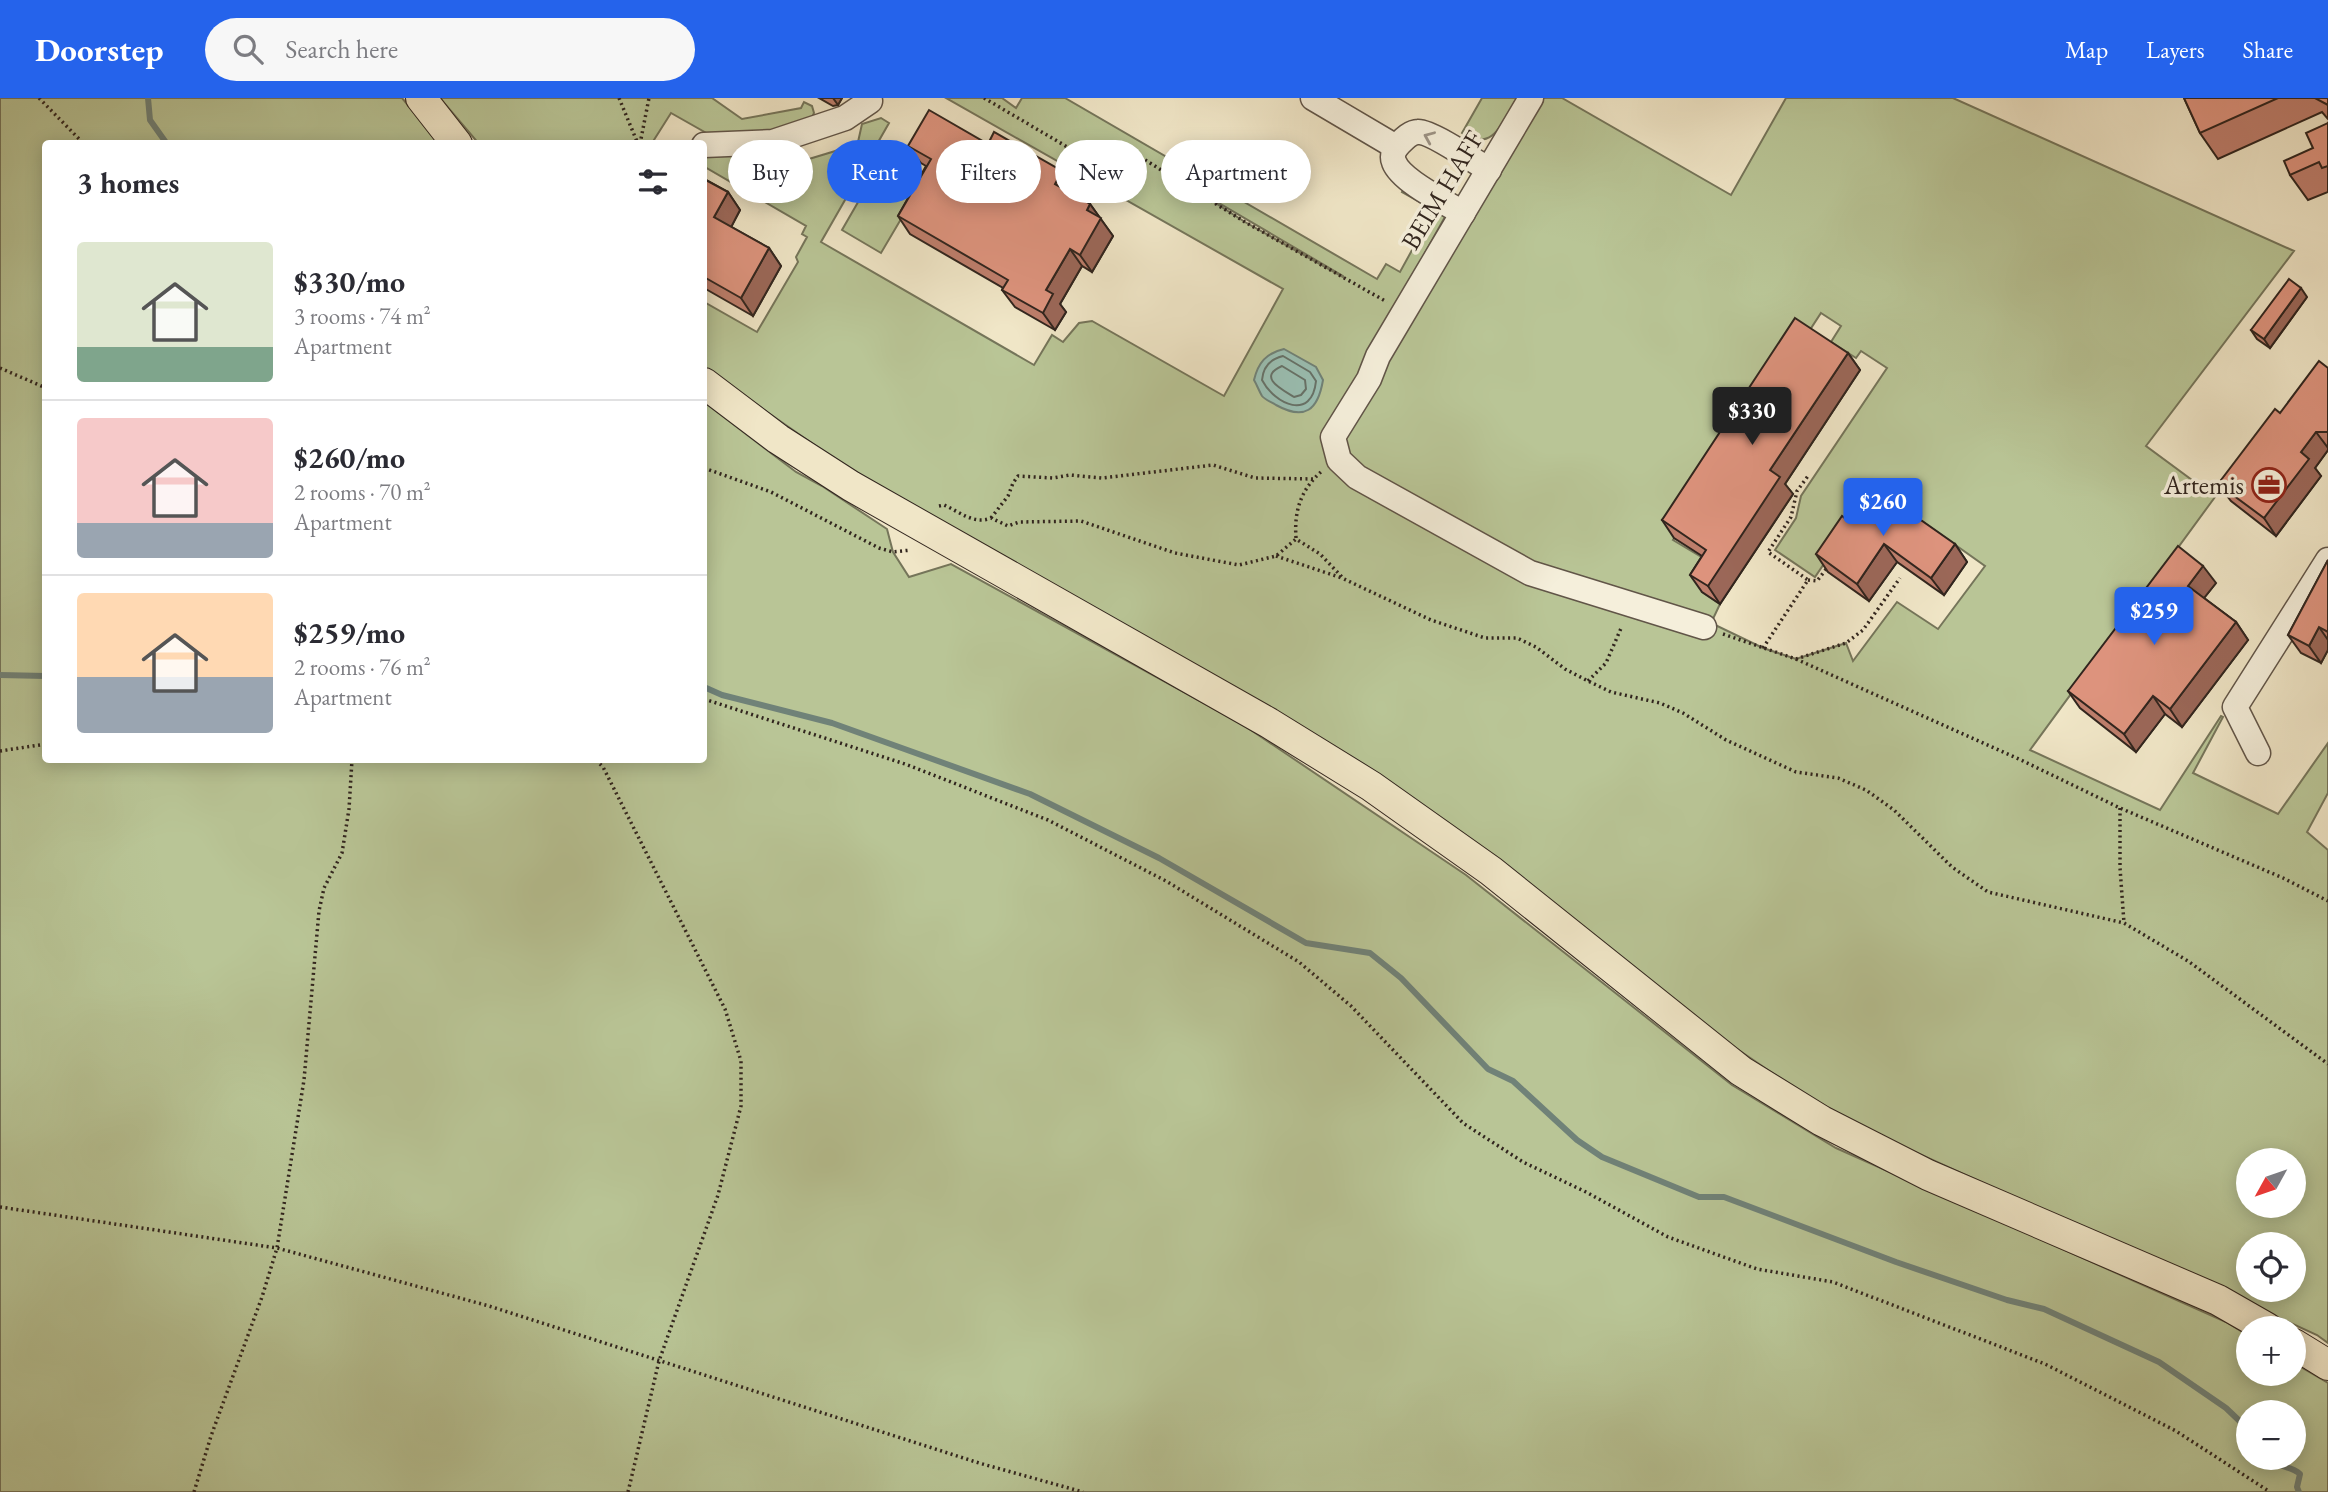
<!DOCTYPE html>
<meta charset="utf-8">
<style>
:root{--surface:#fff;--page:#f7f7f7;--text:#2b2b33;--muted:#7c7c81;--line:#e1e1e2;--accent:#2563eb}
body{margin:0;font-family:"EB Garamond",serif;background:var(--page);color:var(--text);height:100vh;display:flex;flex-direction:column;font-size:26px;white-space:nowrap}
*{box-sizing:border-box;margin:0}
p{font-size:23px;color:var(--muted)}
.icon{flex:none;width:38px;height:38px;fill:none;stroke:currentColor;stroke-width:2;stroke-linecap:round;stroke-linejoin:round}
.map{position:relative;flex:1;overflow:hidden}
.side{position:absolute;left:42px;top:42px;width:665px;height:623px;display:flex;flex-direction:column;background:var(--surface);border-radius:7px;box-shadow:0 4px 18px #0003}
.side>*{flex:none}
.top-card{position:absolute;left:728px;top:42px;width:665px;height:63px;display:flex;gap:14px}
.needle{width:46px;rotate:230deg}
.buttons{position:absolute;left:2236px;top:1050px;display:grid;gap:14px}
.buttons a{display:grid;place-items:center;width:70px;height:70px;border-radius:50%;background:var(--surface);box-shadow:0 4px 18px #0003;font-size:35px}
.price{position:absolute;translate:-50% -60px;padding:0 16px;border-radius:7px;background:var(--accent);color:#fff;font-size:23px;line-height:46px;filter:drop-shadow(0 2px 4px #0008)}
.price::after{content:'';position:absolute;left:50%;top:42px;width:21px;height:16px;margin-left:-10px;background:inherit;clip-path:polygon(0 0,100% 0,50% 100%)}
.price.current{background:#222;color:#fff}
ul{padding:0;list-style:none}
li{display:flex;align-items:center;gap:21px;height:175px;padding:0 35px}
li+li{border-top:2px solid var(--line)}
li span{display:grid;place-items:center;flex:none;width:196px;height:140px;border-radius:7px;color:#555}
li>.icon{margin-inline-start:auto}
span .icon{width:84px;height:84px;fill:#fffc;stroke-width:1}
li b{font-size:30px}
h2{display:flex;justify-content:space-between;align-items:center;height:84px;padding:0 35px;font-size:30px}
.pill{padding:0 24px;border-radius:32px;background:var(--surface);box-shadow:0 4px 18px #0003;font-size:24px;line-height:63px}
.pill.current{background:var(--accent);color:#fff}
header{display:flex;align-items:center;gap:42px;box-sizing:border-box;height:98px;padding:0 35px;background:var(--accent);color:#fff}
header strong{font-size:33px}
nav{display:flex;gap:38px;margin-inline-start:auto;font-size:24px}
.search{width:490px;height:63px;background:var(--page);display:flex;align-items:center;gap:18px;box-sizing:border-box;padding:0 24px;border-radius:38px;color:var(--muted);font-size:26px}
.map>svg:first-child{display:block}
.green{fill:#b9c596;stroke:#75755a;stroke-width:2;fill-rule:evenodd}
.water{fill:#9ac0b4;stroke:#708278;stroke-width:2}
.lines{fill:none;stroke-linecap:round;stroke-linejoin:round}
.shore{stroke:#667269;stroke-width:2}
.stream{stroke:#708278;stroke-width:6}
.minor-casing{stroke:#615548;stroke-width:27}
.major-casing{stroke:#31251e;stroke-width:32}
.path{stroke:#31251e;stroke-width:3.5;stroke-dasharray:2 3.5;stroke-linecap:butt}
.minor{stroke:#f5efdb;stroke-width:24}
.major{stroke:#f0e6c7;stroke-width:30}
.wall{fill:#be7e6c;stroke:#31251e;stroke-width:2}
.shaded-wall{fill:#9b6758;stroke:#31251e;stroke-width:2}
.building{fill:#dd937d;stroke:#31251e;stroke-width:2}
.oneway{stroke:#9d9486}
.labels{text-anchor:middle;dominant-baseline:central;stroke-width:7;stroke-linejoin:round;paint-order:stroke}
.street-label{font-size:26px;fill:#31251e;stroke:#f5efdb}
.poi-label{font-size:26px;fill:#31251e;stroke:#f5efdb;text-anchor:end}
</style>
<header>
<strong>Doorstep</strong>
<div class="search"><svg class="icon" aria-label="search" viewBox="0 0 24 24"><circle cx="10" cy="10" r="6"/><path d="M15 15l6 6"/></svg>Search here</div>
<nav><a>Map</a><a>Layers</a><a>Share</a></nav>
</header>
<div class="map">
<svg width="2328" height="1394" viewBox="0 0 2328 1394">
<rect width="100%" height="100%" fill="#f0e6c7"/>
<filter id="stains"><feTurbulence type="fractalNoise" baseFrequency=".00286" numOctaves="4"/><feColorMatrix values="0 0 0 0 .2 0 0 0 0 .09 0 0 0 0 .02 0 0 0 .5 -.17"/></filter>
<radialGradient id="worn" r=".72"><stop offset=".6" stop-color="#630" stop-opacity="0"/><stop offset="1" stop-color="#630" stop-opacity=".3"/></radialGradient>
<g class="green">
<path d="M0 0H402L440 45 46 46V662H704V304L796 374 822 388 887 431 893 454 909 479 951 466 1242 626 1466 777 1732 987 1836 1050 2226 1224 2249 1238V1276H2294V1265L2328 1285V1394H0ZM2249 1314H2294V1360H2249Z"/>
<polygon points="440,0 712,0 742,21 801,10 804,4 812,8 814,15 811,22 776,34 710,37 671,15 652,45 479,46"/>
<path d="M946 0H1002L1016 10 1022 0H1065L1377 181 1386 166 1400 174 1434 112 1402 94 1404 90 1446 117 1425 155 1531 0H1562L1731 97 1786 0H1953L2294 153 2146 348 2215 399 2030 652 2160 712 2221 618 2223 619 2193 675 2278 716 2328 645V695L2307 734 2328 752V1245L2317 1237 1882 1039 1803 996 1696 923 1472 743 856 376 704 270V204L757 234 798 164 796 159 807 139 802 136 806 128 705 69 704 66 705 58 770 54 776 71 855 47 858 44 862 26 881 20 889 25 821 144 1034 267 1052 237 1063 244 1079 225 1092 223 1224 298 1283 191ZM1178 81 1343 178V179L1245 124ZM1821 215 1841 228 1831 244 1856 260 1861 253 1887 270 1801 398 1796 420 1775 452 1815 479 1875 390 1985 468 1938 531 1897 504 1853 563 1846 545 1796 561 1763 550 1711 525 1720 506 1702 494 1718 469 1673 442ZM2249 1062H2294V1108H2249ZM2249 1146H2294V1192H2249Z"/>
<path d="M1482 0H1517C1503 23 1493 56 1462 35Z"/>
<polygon points="884,59 924,82 881,155 842,132"/>
</g>
<path class="water" d="M1284 251 1316 269 1323 282C1318 312 1305 323 1276 307 1272 304 1265 302 1262 298 1259 293 1257 287 1254 282 1258 265 1266 255 1284 251Z"/>
<g class="lines">
<g class="shore">
<path d="M1283 258 1310 274 1316 283C1312 323 1275 307 1262 282 1263 270 1270 261 1283 258Z"/>
<path d="M1282 268 1305 282 1306 291 1301 297 1294 299C1281 291 1257 279 1282 268Z"/>
</g>
<g class="stream">
<polyline points="148,0 150,22 167,46"/>
<polyline points="0,577 46,578"/>
<polyline points="704,589 722,597 832,625 1030,696 1159,760 1306,845 1370,855 1401,880 1488,971 1513,983 1577,1042 1602,1059 1699,1099 1724,1099 1896,1164 2007,1202 2044,1211 2159,1264 2226,1310 2249,1332"/>
<path d="M2271 1360C2279 1371 2290 1367 2300 1376L2297 1389 2299 1394"/>
</g>
<g class="minor-casing">
<g id="minor">
<polyline points="1313,0 1396,49"/>
<polyline points="1531,0 1378,258 1369,281 1333,339 1339,362 1357,379 1530,475 1704,529"/>
<polyline points="704,47 773,44 845,20 870,3"/>
<path d="M1463 115C1445 104 1401 83 1394 64 1391 57 1395 50 1400 45 1404 41 1411 34 1418 34 1430 33 1476 64 1489 72"/>
<polyline points="2258,655 2235,609 2328,462"/>
</g>
</g>
<g class="major-casing">
<g id="major">
<polyline points="421,0 457,46"/>
<polyline points="704,285 778,341 851,388 1269,625 1371,688 1491,773 1741,973 1822,1023 1928,1077 2218,1202 2267,1230"/>
<polyline points="2294,1246 2328,1267"/>
</g>
</g>
<g class="path">
<polyline points="39,0 84,46"/>
<polyline points="619,0 638,46"/>
<polyline points="984,0 1069,50 1142,60 1245,124 1387,204"/>
<polyline points="640,46 649,0"/>
<polyline points="0,270 46,290"/>
<polyline points="704,370 771,394 879,450 893,454 911,452"/>
<path d="M939 408 944 407C960 414 974 427 991 420L1008 428 1019 424 1081 423 1175 455 1239 467 1276 458 1296 441 1320 456 1344 481 1431 522 1485 540H1517L1536 549 1565 571 1588 583 1611 594 1660 605 1683 615 1726 642 1796 674 1838 680 1866 692 1894 712 1952 769 1988 794 2124 825 2188 863 2328 966"/>
<polyline points="991,420 1008,398 1013,385 1018,378 1053,380 1070,377 1102,380 1213,367 1255,380 1313,381"/>
<path d="M1296 440C1294 412 1301 391 1323 372"/>
<polyline points="1276,458 1342,480"/>
<polyline points="1808,482 1817,483 1827,470"/>
<polyline points="1723,536 1796,561 1846,545 1863,532 1900,480"/>
<polyline points="1763,550 1808,482 1768,454 1791,419 1797,393 1808,378"/>
<polyline points="1796,561 2021,662 2120,710 2283,780 2328,803"/>
<polyline points="1588,583 1606,565 1622,528"/>
<polyline points="704,601 905,666 1048,722 1166,783 1299,864 1351,908 1463,1025 1523,1064 1586,1094 1668,1139 1757,1171 1833,1184 2045,1266 2176,1333 2270,1394"/>
<polyline points="0,653 46,646"/>
<polyline points="596,662 603,669 725,911 741,963 741,1008 718,1097 659,1263 628,1394"/>
<polyline points="2120,710 2120,770 2124,825"/>
<polyline points="0,1109 277,1150 489,1208 979,1365 1083,1394"/>
<polyline points="194,1394 211,1338 262,1199 277,1150 304,982 319,813 324,790 342,755 349,711 352,662"/>
</g>
<use href="#minor" class="minor"/>
<use href="#major" class="major"/>
</g>
<g class="wall">
<polygon points="819,0 842,0 838,7 833,8"/>
<polygon points="2184,0 2328,0 2328,21 2322,14 2218,61 2200,35"/>
<polygon points="2328,25 2328,94 2308,102 2290,77 2313,50"/>
<polygon points="988,46 1062,73 1074,90 1072,95 1090,106 1113,138 1092,174 1082,168 1060,206 1066,214 1055,232 1015,209 1002,192 1003,190 910,136 898,118 926,68 921,65 908,48"/>
<polygon points="704,81 728,94 740,112 731,129 769,150 781,168 753,218 704,190"/>
<polygon points="2307,199 2270,250 2257,241 2251,232"/>
<polygon points="1848,255 1860,272 1785,386 1793,396 1720,506 1702,494 1690,477 1702,458 1674,440 1662,422"/>
<polygon points="2328,270 2328,352 2315,370 2321,378 2276,438 2231,403 2218,386 2280,315"/>
<polygon points="1846,421 1955,446 1967,464 1944,497 1897,464 1869,503 1828,474 1816,456"/>
<polygon points="2328,462 2328,552 2321,565 2301,555 2288,537"/>
<polygon points="2216,485 2204,500 2236,524 2248,542 2182,629 2165,616 2136,654 2080,610 2068,593"/>
</g>
<g class="shaded-wall">
<polygon points="833,0 842,0 838,7"/>
<polygon points="1062,73 1074,90 1067,103 1055,86"/>
<polygon points="728,94 740,112 727,137 714,119"/>
<polygon points="1090,106 1113,138 1092,174 1080,157 1087,112"/>
<polygon points="769,150 781,168 753,218 741,200"/>
<polygon points="1070,151 1082,168 1060,206 1066,214 1055,232 1043,215 1046,192"/>
<polygon points="2301,190 2307,199 2270,250 2264,241"/>
<polygon points="1848,255 1860,272 1785,386 1793,396 1720,506 1708,488 1770,372"/>
<polygon points="2316,334 2328,350 2328,352 2315,370 2321,378 2276,438 2264,420 2301,354"/>
<polygon points="1884,446 1897,464 1869,503 1857,486"/>
<polygon points="1955,446 1967,464 1944,497 1931,480"/>
<polygon points="2203,468 2216,485 2200,505 2188,488"/>
<polygon points="2236,524 2248,542 2182,629 2170,611"/>
<polygon points="2319,529 2328,542 2328,552 2321,565 2309,548"/>
<polygon points="2153,598 2165,616 2136,654 2124,636"/>
</g>
<g class="building">
<polygon points="2184,0 2278,0 2200,35"/>
<polygon points="2315,0 2328,0 2328,7"/>
<polygon points="929,12 988,46 994,34 1062,73 1055,86 1090,106 1087,112 1101,120 1080,157 1070,151 1046,192 1053,196 1043,215 1002,192 1008,182 898,118 931,61 908,48"/>
<polygon points="2328,25 2328,68 2322,70 2319,64 2290,77 2284,63 2313,50 2306,35"/>
<polygon points="704,81 728,94 714,119 769,150 741,200 704,179"/>
<polygon points="2289,181 2301,190 2264,241 2251,232"/>
<polygon points="1795,220 1848,255 1770,372 1780,379 1708,488 1690,477 1706,452 1662,422"/>
<polygon points="2319,263 2328,270 2328,334 2316,334 2301,354 2309,361 2264,420 2218,386 2275,311 2280,315"/>
<polygon points="1871,387 1955,446 1931,480 1884,446 1857,486 1816,456 1842,418 1846,421"/>
<polygon points="2178,448 2203,468 2188,488 2236,524 2170,611 2153,598 2124,636 2068,593"/>
<polygon points="2328,462 2328,534 2319,529 2309,548 2288,537"/>
</g>
<defs><path id="oneway-chevron" d="M-2-3.5L2.5 0L-2 3.5" fill="none" stroke-width="1.6" stroke-linecap="round" stroke-linejoin="round" transform="scale(1.75)"/></defs>
<use class="oneway" href="#oneway-chevron" transform="translate(1429 39) rotate(-157)"/>
<defs>
<g id="office-ring" transform="scale(1.75)"><circle r="9.5" fill="#f5efdb" stroke="#8f2418" stroke-width="1.5"/><path d="M-6-3h4V-5.5h4V-3h4V5H-6ZM-1-4.5V-3h2v-1.5ZM-6 0V1H6V0Z" fill="#8f2418"/></g>
</defs>
<g fill-rule="evenodd">
<use href="#office-ring" x="2269" y="387"/>
</g>
<g class="labels">
<g class="street-label">
<text transform="translate(1442 92) rotate(-59)">BEIM HAFF</text>
</g>
<g class="poi-label">
<text x="2244" y="387">Artemis</text>
</g>
</g>
<rect width="100%" height="100%" filter="url(#stains)"/>
<rect width="100%" height="100%" fill="url(#worn)"/>
</svg>
<div class="buttons">
<a><svg class="needle" viewBox="-14 -14 28 28"><path d="M0-13l5 13h-10z" fill="#e53935"/><path d="M0 13l5-13h-10z" fill="#7c7c81"/></svg></a>
<a><svg class="icon" aria-label="locate" viewBox="0 0 24 24"><circle cx="12" cy="12" r="6"/><path d="M12 2v4M12 18v4M2 12h4M18 12h4"/></svg></a>
<a>+</a>
<a>−</a>
</div>
<b class="price current" style="left:1752px;top:349px">$330</b>
<b class="price" style="left:1883px;top:440px">$260</b>
<b class="price" style="left:2154px;top:549px">$259</b>
<div class="top-card">
<a class="pill">Buy</a>
<a class="pill current">Rent</a>
<a class="pill">Filters</a>
<a class="pill">New</a>
<a class="pill">Apartment</a>
</div>
<section class="side">
<h2>3 homes<svg class="icon" aria-label="filters" viewBox="0 0 24 24"><path d="M4 7h16M4 17h16"/><circle cx="9" cy="7" r="2"/><circle cx="15" cy="17" r="2"/></svg></h2>
<ul>
<li><span style="background:linear-gradient(#dfe7d0 75%,#7fa58c 0)"><svg class="icon" aria-label="home" viewBox="0 0 24 24"><path d="M3 11l9-7 9 7M6 9v11h12V9"/></svg></span><div><b>$330/mo</b><p>3 rooms · 74 m²</p><p>Apartment</p></div></li>
<li><span style="background:linear-gradient(#f6c9c9 75%,#9aa5b1 0)"><svg class="icon" aria-label="home" viewBox="0 0 24 24"><path d="M3 11l9-7 9 7M6 9v11h12V9"/></svg></span><div><b>$260/mo</b><p>2 rooms · 70 m²</p><p>Apartment</p></div></li>
<li><span style="background:linear-gradient(#ffd9b3 60%,#9aa5b1 0)"><svg class="icon" aria-label="home" viewBox="0 0 24 24"><path d="M3 11l9-7 9 7M6 9v11h12V9"/></svg></span><div><b>$259/mo</b><p>2 rooms · 76 m²</p><p>Apartment</p></div></li>
</ul>
</section>
</div>
